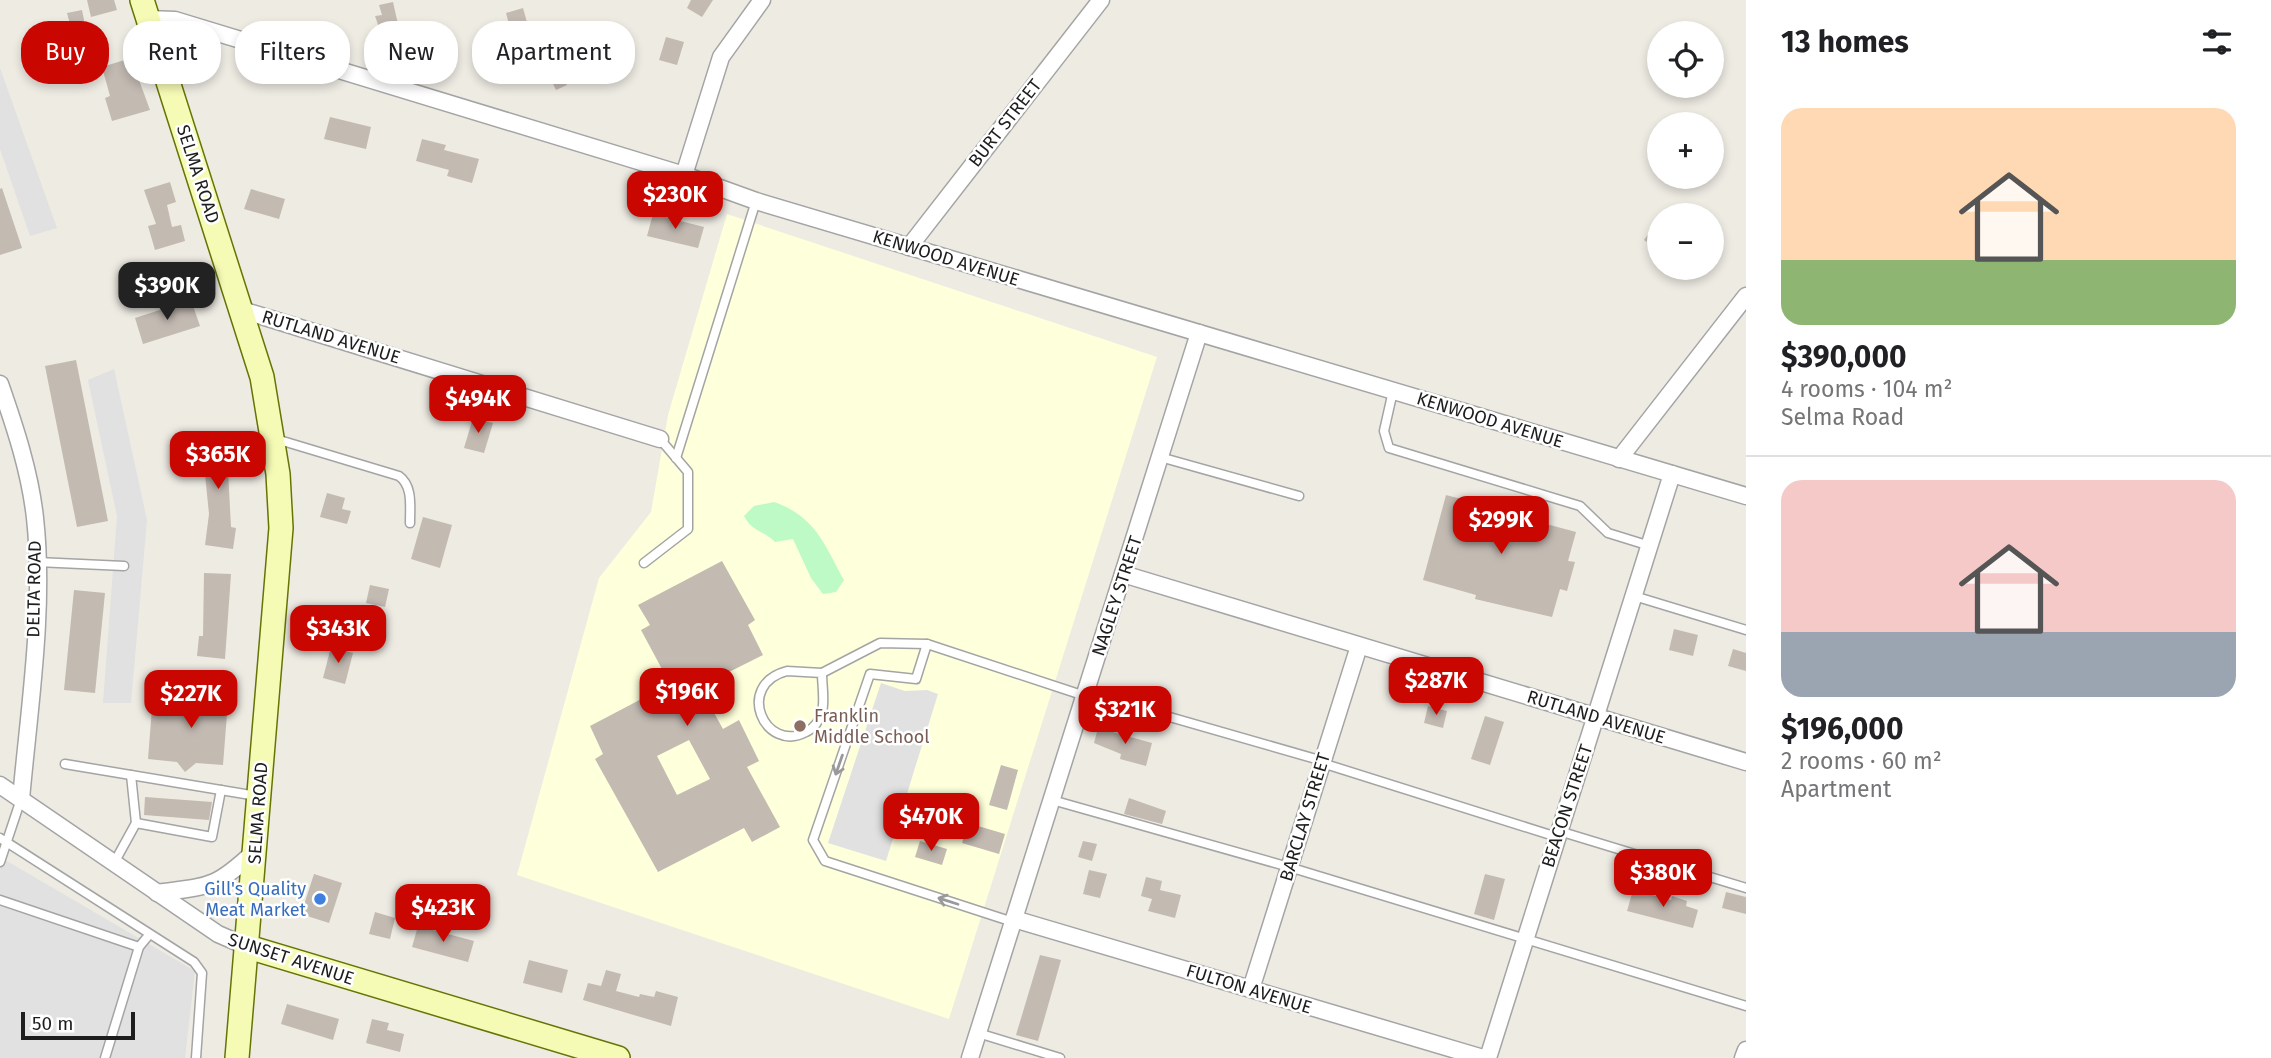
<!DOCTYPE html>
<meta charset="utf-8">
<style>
:root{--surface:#fff;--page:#f2f2f2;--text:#202124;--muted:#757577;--line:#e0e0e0;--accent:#ca0600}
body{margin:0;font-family:"Fira Sans",sans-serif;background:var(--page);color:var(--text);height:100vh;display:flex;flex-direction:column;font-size:26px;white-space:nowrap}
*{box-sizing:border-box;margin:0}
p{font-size:23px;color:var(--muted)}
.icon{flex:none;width:38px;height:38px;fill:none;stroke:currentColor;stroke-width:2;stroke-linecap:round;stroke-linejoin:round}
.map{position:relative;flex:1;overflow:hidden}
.panel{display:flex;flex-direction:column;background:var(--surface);width:525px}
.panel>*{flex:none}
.banner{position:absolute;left:21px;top:21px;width:665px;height:63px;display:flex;gap:14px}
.tools{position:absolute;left:1647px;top:21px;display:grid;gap:14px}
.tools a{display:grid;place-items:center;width:77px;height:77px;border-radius:50%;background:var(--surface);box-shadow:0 4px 10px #0003;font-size:35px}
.scale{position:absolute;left:21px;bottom:18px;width:114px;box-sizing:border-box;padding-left:7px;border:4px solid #1d1d1d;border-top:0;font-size:19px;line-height:24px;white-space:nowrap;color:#1d1d1d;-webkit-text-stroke:5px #fff;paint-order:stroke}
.price{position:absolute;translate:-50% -60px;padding:0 16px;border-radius:14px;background:var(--accent);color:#fff;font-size:23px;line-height:46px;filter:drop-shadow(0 2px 4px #0008)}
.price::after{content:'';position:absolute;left:50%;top:42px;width:21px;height:16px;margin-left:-10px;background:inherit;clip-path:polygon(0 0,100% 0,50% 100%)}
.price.selected{background:#222;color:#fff}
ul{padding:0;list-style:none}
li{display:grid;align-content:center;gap:14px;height:371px;padding:0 35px}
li+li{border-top:2px solid var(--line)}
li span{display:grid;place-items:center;height:217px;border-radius:21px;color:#555}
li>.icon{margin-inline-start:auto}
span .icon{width:126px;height:126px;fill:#fffc;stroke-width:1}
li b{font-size:30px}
h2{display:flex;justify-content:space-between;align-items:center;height:84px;padding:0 35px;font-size:30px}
.tag{padding:0 24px;border-radius:28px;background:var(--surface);box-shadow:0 4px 10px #0003;font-size:24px;line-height:63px}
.tag.selected{background:var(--accent);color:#fff}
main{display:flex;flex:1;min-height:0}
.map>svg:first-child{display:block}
.education{fill:#feffdb}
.park{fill:#befac5}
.parking{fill:#e1e1e1}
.building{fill:#c3bab2;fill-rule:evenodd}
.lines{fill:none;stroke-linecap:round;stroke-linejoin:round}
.lane-casing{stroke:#a4a4a4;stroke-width:11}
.street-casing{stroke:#a4a4a4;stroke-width:19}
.secondary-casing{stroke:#657404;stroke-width:26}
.lane{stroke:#fff;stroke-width:8}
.street{stroke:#fff;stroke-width:16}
.secondary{stroke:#f5fab5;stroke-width:23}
.oneway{stroke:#999}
.education-dot{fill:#8d6e63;stroke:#fff;stroke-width:2.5}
.shop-dot{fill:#3f7fe0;stroke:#fff;stroke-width:2.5}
.labels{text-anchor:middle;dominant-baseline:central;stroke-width:5;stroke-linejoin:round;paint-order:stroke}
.street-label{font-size:18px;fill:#1d1d1d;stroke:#fff}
.education-label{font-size:18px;fill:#785e54;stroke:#fff;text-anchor:start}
.shop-label{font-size:18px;fill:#366cbe;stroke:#fff;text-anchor:end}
</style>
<main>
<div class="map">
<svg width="1746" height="1058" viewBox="0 0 1746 1058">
<rect width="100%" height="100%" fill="#eeebe3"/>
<polygon class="education" points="727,214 1157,357 949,1019 517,875 599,578 651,512 668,415"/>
<path class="park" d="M774 502C816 517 824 544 844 580L836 592 823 594 811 578 793 539 775 542C765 531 752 532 744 516L754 506Z"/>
<g class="parking">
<polygon points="0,68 57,228 30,236 0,149"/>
<polygon points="114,369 147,520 131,703 103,703 117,516 88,380"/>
<polygon points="881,683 905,691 927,690 938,694 886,861 828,843"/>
<polygon points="0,857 195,971 185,1058 0,1058"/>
</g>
<g class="building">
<polygon points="87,0 114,0 117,10 91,17"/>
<polygon points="691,0 713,0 702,17 687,8"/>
<polygon points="393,2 400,33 383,39 375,16 382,15 379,5"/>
<polygon points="523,8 528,26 511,31 506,13"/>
<polygon points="82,10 85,25 71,28 67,13"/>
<polygon points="666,37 684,42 677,65 659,60"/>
<polygon points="526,42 534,67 504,77 497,58 511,54 509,48"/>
<polygon points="558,47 560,52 565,50 575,72 563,78 567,85 556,90 539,55"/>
<polygon points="131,58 150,110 112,121 105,98 110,96 102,67"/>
<polygon points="330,117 371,127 366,149 324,139"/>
<polygon points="422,139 446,145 444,150 479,159 472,183 447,176 449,170 416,161"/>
<polygon points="170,182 176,202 167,205 172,227 181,225 185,241 155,250 148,226 156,224 144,190"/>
<polygon points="2,188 22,248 0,255 0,189"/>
<polygon points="251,189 285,199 279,219 244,209"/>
<polygon points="653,214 704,227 698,248 647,236"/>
<polygon points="1659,219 1659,251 1644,240"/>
<polygon points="191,300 200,326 143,344 135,318"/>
<polygon points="76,360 108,521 77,527 45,366"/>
<polygon points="473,418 493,423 484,453 464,448"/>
<polygon points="226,432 231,527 236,528 233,549 205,545 209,514 201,435"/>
<polygon points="327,493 345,498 342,509 351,511 347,524 320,517"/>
<polygon points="1446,495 1503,510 1504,503 1522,508 1520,517 1576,532 1568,561 1575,562 1567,591 1560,589 1552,617 1475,599 1476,595 1423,580"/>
<polygon points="423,517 452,525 440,568 411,559"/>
<path d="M722 561 755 620 748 625 763 655 715 679 708 702 723 729 739 720 759 761 747 767 780 827 752 842 744 828 658 872 595 759 603 754 590 726 670 684 641 630 650 625 638 605ZM689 740 710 779 677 795 657 756Z"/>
<polygon points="204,573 231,574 225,659 197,656 199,636 203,636"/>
<polygon points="370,585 389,589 385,607 366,603"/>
<polygon points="74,590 105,593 95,693 64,690"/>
<polygon points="1674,629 1698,635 1693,656 1669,650"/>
<polygon points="331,647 353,653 345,684 323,678"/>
<polygon points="1733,649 1746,653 1746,671 1728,666"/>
<polygon points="201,677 224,681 219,713 227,714 223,765 196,763 185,772 177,762 148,759 152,708 195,711"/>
<polygon points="1428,706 1447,711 1443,728 1424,723"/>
<polygon points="1485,716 1504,722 1490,765 1471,759"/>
<polygon points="1098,728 1152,743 1146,766 1120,759 1121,754 1094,743"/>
<polygon points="1001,765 1018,770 1007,810 989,805"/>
<polygon points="145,797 212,802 209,820 144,815"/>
<polygon points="1129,798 1166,811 1162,824 1124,814"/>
<polygon points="968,823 1005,834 999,854 962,843"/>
<polygon points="920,841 947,849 942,865 915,857"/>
<polygon points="1083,841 1097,844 1092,861 1078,857"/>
<polygon points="1089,870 1107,874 1100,898 1083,894"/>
<polygon points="314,874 342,883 329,923 301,914"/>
<polygon points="1485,874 1505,879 1494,920 1474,914"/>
<polygon points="1146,877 1162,881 1160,890 1181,895 1175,918 1148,911 1152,899 1141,896"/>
<polygon points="1633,890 1671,900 1672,896 1687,901 1686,906 1698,910 1693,928 1627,911"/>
<polygon points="1726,892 1746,897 1746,914 1722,908"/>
<polygon points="375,912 395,918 390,939 369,934"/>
<polygon points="418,926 474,941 468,962 412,947"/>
<polygon points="1040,955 1061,960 1038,1041 1016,1035"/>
<polygon points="529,960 568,970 562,993 523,983"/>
<polygon points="606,970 621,974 616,991 639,997 640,994 654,997 656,991 678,997 671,1026 583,1000 588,983 601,986"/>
<polygon points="287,1004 339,1019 333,1040 281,1024"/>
<polygon points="372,1019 389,1023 387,1030 404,1034 400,1052 366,1043"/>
</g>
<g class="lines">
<g class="lane-casing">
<g id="lane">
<polyline points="1393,391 1384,431 1389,448 1580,506 1608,533 1650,546"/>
<path d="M276 439 399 476C413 486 410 506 410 523"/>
<polyline points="1160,457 1299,496"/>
<polyline points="676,458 756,201"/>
<polyline points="37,562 124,566"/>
<polyline points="644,563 688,529 688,472 660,439"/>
<polyline points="1634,596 1746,630"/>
<path d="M787 671 822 673C822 686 825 700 822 712 820 720 814 728 806 732 765 754 734 685 787 671Z"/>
<polyline points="822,673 880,643 927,644"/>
<polyline points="1086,693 1323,761"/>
<polyline points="1322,763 1557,837"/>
<polyline points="65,764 257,796"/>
<polyline points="131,775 136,823"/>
<polyline points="1052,800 1289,867 1746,1006"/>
<polyline points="1559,831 1746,888"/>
<polyline points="0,838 194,962 202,973 196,1058"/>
<polyline points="0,862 21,799"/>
<polyline points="114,863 136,823 212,837 221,790"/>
<polyline points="0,900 139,947"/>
<polyline points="1013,922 825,861 813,840 870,674 916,679 927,644 1085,696"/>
<polyline points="978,1033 1060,1058"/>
<polyline points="105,1058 139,947 149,935"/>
</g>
</g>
<g class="street-casing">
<g id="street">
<polyline points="148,19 175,20 684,175 756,201 1746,496"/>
<polyline points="684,175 721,57 762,0"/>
<polyline points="909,247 1101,0"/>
<polyline points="242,310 660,439"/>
<path d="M0 384C15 427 30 472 35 518 45 608 29 709 21 799"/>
<polyline points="1619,459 1746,296"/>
<polyline points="1123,574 1746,762"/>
<polyline points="0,785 218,934 248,947"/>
<path d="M157 893C210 886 216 888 255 851"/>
<polyline points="1014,919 1483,1058"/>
<polyline points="1251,989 1359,646"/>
<polyline points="970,1058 1199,333"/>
<polyline points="1488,1058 1672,474"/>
<polyline points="1743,1058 1746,1050"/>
</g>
</g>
<g class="secondary-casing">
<g id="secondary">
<polyline points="142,0 262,377 278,474 281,528 237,1058"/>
<polyline points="248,947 618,1058"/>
</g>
</g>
<use href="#lane" class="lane"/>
<use href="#street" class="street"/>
<use href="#secondary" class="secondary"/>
</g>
<defs><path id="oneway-shaft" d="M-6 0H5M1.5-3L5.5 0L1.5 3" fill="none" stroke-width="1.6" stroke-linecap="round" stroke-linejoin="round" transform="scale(1.75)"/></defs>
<g class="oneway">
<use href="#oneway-shaft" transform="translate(839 765) rotate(109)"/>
<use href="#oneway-shaft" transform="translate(948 901) rotate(-162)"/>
</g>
<circle class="education-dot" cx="800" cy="726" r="7"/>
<circle class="shop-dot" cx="320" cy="899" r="7"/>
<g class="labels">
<g class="street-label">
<text transform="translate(1005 123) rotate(-52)">BURT STREET</text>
<text transform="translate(198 174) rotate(72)">SELMA ROAD</text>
<text transform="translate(946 258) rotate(17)">KENWOOD AVENUE</text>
<text transform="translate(331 337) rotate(17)">RUTLAND AVENUE</text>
<text transform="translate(1490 420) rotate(17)">KENWOOD AVENUE</text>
<text transform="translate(34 589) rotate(-89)">DELTA ROAD</text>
<text transform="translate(1117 596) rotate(-72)">NAGLEY STREET</text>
<text transform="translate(1596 717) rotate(17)">RUTLAND AVENUE</text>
<text transform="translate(1567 806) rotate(-72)">BEACON STREET</text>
<text transform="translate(258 813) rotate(-86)">SELMA ROAD</text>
<text transform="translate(1305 817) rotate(-73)">BARCLAY STREET</text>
<text transform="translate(291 959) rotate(18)">SUNSET AVENUE</text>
<text transform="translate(1249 989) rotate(17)">FULTON AVENUE</text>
</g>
<g class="education-label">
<text x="814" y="716">Franklin<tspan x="814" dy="21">Middle School</tspan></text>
</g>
<g class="shop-label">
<text x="306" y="889">Gill's Quality<tspan x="306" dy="21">Meat Market</tspan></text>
</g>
</g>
</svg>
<div class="tools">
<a><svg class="icon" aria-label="locate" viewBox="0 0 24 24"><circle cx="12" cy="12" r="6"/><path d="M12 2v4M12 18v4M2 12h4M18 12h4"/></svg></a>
<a>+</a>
<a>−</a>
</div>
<div class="scale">50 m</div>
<b class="price" style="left:675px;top:231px">$230K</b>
<b class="price selected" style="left:167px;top:322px">$390K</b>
<b class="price" style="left:478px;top:435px">$494K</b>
<b class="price" style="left:218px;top:491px">$365K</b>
<b class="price" style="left:1501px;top:556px">$299K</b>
<b class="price" style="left:338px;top:665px">$343K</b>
<b class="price" style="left:1436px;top:717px">$287K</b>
<b class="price" style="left:687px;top:728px">$196K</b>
<b class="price" style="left:191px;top:730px">$227K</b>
<b class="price" style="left:1125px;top:746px">$321K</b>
<b class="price" style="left:931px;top:853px">$470K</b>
<b class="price" style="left:1663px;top:909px">$380K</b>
<b class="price" style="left:443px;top:944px">$423K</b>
<div class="banner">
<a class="tag selected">Buy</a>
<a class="tag">Rent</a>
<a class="tag">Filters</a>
<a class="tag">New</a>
<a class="tag">Apartment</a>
</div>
</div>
<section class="panel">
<h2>13 homes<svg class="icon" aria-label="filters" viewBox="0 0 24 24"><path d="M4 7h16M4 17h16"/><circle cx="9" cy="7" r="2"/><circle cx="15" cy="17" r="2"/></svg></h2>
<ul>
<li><span style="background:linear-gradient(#ffd9b3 70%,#8fb573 0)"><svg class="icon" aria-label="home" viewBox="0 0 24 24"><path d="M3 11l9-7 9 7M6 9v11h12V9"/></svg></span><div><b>$390,000</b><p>4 rooms · 104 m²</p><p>Selma Road</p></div></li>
<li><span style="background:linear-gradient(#f6c9c9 70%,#9aa5b1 0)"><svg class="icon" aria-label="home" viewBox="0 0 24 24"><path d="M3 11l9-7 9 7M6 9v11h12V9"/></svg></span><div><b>$196,000</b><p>2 rooms · 60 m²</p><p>Apartment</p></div></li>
</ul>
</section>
</main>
